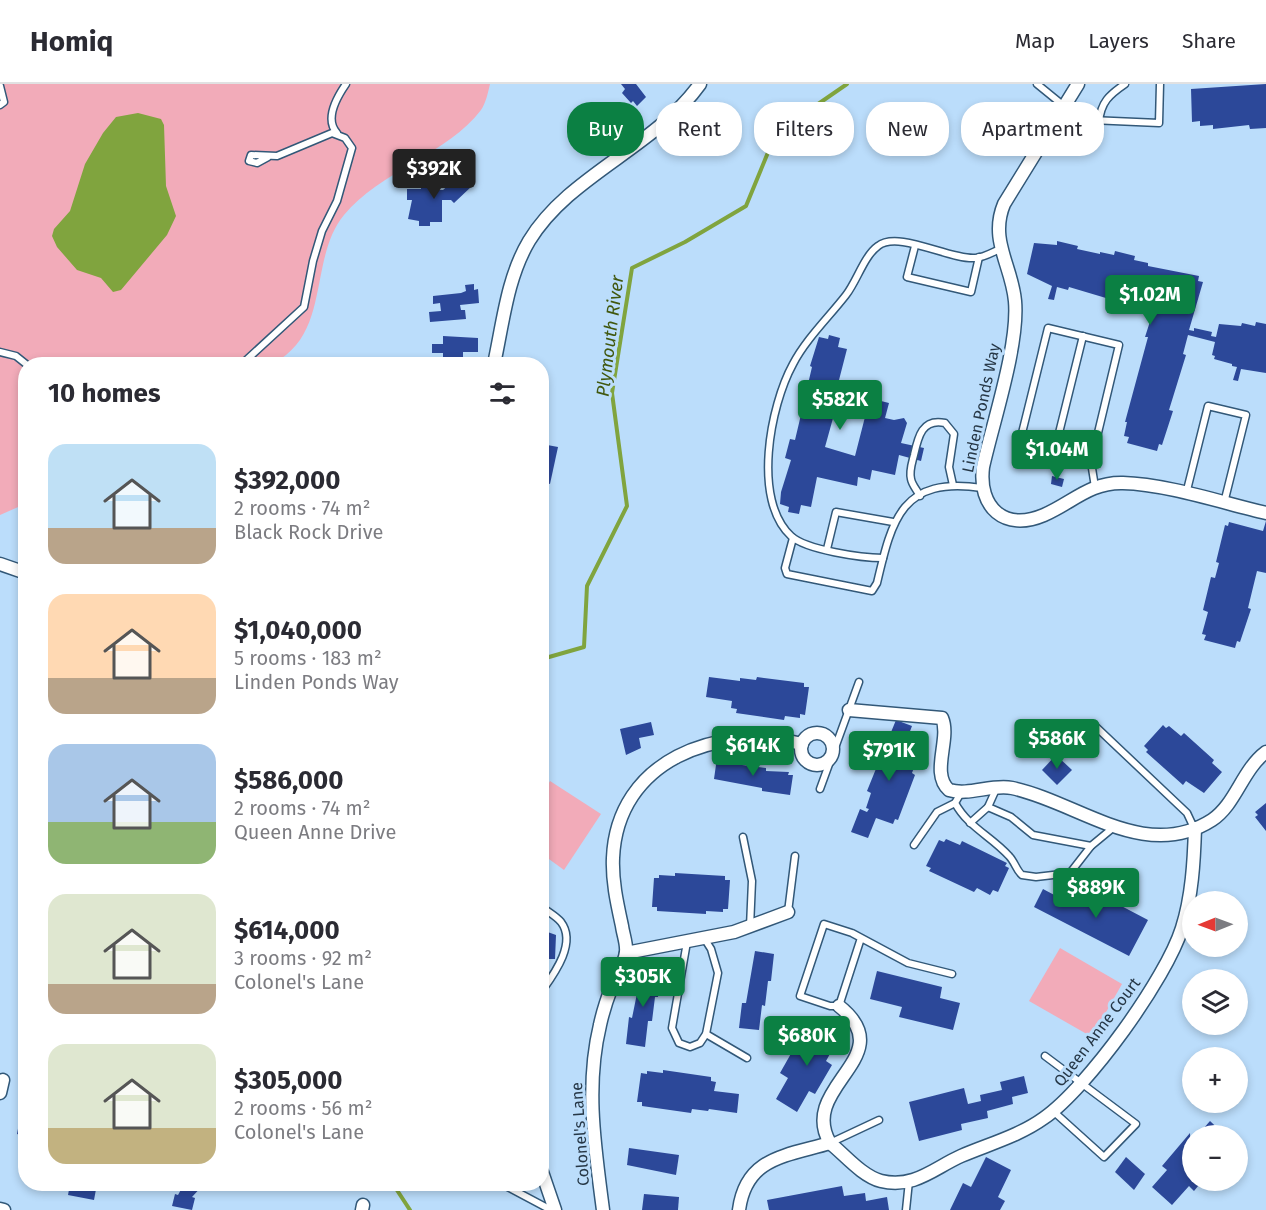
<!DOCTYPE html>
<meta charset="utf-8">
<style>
:root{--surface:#fff;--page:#f2f2f3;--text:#2b2b33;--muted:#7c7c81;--line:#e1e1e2;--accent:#0b8043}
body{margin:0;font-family:"Fira Sans",sans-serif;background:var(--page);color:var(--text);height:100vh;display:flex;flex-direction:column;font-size:22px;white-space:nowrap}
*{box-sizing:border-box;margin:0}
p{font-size:20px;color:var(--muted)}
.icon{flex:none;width:33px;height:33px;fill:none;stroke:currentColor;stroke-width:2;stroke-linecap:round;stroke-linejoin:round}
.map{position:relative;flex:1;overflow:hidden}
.drawer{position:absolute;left:18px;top:273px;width:531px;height:834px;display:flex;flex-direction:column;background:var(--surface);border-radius:24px;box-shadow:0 3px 9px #0003}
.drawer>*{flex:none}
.guide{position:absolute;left:567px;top:18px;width:570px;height:54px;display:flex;gap:12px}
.needle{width:39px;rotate:269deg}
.buttons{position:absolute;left:1182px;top:807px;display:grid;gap:12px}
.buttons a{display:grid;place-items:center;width:66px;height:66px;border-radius:50%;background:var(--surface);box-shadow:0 3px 9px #0003;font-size:30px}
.price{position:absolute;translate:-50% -51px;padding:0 14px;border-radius:6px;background:var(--accent);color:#fff;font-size:20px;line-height:39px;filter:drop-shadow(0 2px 3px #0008)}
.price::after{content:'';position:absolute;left:50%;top:36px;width:18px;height:14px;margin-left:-9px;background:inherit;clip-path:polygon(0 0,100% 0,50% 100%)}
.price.on{background:#222;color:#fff}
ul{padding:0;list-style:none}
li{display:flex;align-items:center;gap:18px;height:150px;padding:0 30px}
li span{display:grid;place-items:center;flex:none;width:168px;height:120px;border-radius:18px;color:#555}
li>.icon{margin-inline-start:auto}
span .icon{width:72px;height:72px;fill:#fffc;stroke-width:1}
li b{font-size:26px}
h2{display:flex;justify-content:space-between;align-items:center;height:72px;padding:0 30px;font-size:26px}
.pill{padding:0 21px;border-radius:24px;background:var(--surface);box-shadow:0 3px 9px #0003;font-size:21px;line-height:54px}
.pill.on{background:var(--accent);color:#fff}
header{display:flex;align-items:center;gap:36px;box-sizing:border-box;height:84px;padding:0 30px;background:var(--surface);border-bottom:2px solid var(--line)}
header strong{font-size:28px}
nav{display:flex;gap:33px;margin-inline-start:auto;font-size:21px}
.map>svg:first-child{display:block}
.green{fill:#f2abb9}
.water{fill:#80a43e}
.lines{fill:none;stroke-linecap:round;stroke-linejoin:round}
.stream{stroke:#80a43e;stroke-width:4}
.building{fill:#2c4899;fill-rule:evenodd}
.lane-casing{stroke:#325878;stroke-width:9}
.street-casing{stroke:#325878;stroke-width:15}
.lane{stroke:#fff;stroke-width:6}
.street{stroke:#fff;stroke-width:12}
.labels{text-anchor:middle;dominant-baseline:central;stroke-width:6;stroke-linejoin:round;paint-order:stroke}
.street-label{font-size:16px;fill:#263746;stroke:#bbddfb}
.water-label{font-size:18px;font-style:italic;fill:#41580f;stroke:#bbddfb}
</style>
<header>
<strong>Homiq</strong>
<nav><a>Map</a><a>Layers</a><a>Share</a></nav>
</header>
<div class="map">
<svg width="1266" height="1126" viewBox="0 0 1266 1126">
<rect width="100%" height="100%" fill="#bbddfb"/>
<g class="green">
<path d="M0 0H490C488 8 486 19 481 26 449 69 379 88 344 131 311 171 328 238 286 271 280 276 271 278 265 280H26L25 420 0 431Z"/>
<polygon points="550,697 601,730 564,786 542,770 542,711"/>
<polygon points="1060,864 1122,900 1092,953 1029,917"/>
</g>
<polygon class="water" points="138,29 161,35 164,41 166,102 176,132 167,151 121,206 113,208 101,194 77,186 57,163 52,152 54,145 70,127 85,80 103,49 116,33"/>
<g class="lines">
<g class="stream">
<polyline points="542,575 584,563 587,502 627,422 612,309 632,184 685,158 746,122 776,49 847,0"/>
<polyline points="393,1100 410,1126"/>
</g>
</g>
<g class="building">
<polygon points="621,0 636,0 646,13 637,22 633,17 631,19 622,9 625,5"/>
<polygon points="1266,0 1266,44 1250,45 1249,41 1213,45 1213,41 1200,42 1200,37 1192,38 1191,5"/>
<polygon points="466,90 472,98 470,100 472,102 454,119 451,116 442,116 442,138 430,138 430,142 419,142 419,137 408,135 412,116 407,116 407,105 421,105 421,94 431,94 431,106 443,106 460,91 462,94"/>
<polygon points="1057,157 1078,162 1077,165 1100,170 1100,168 1114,171 1115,167 1135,172 1134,176 1148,179 1148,182 1199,192 1198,197 1203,198 1189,246 1194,247 1194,244 1212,248 1211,252 1216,253 1219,240 1241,242 1242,239 1255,242 1256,238 1266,240 1266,289 1241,285 1238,297 1233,296 1237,283 1232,282 1232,280 1214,275 1215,272 1212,271 1215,258 1188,251 1183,270 1186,271 1169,326 1173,327 1162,361 1159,360 1157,367 1127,359 1129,353 1124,352 1127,338 1125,338 1148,253 1145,253 1154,225 1125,217 1120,218 1117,230 1112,229 1116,217 1069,203 1068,206 1057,203 1054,216 1048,215 1052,202 1027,190 1034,159 1057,161"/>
<polygon points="474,200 474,206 478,205 479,219 460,221 461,226 465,226 466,235 430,238 429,228 441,227 440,219 433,220 433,212 461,209 466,207 465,201"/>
<path d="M829 251 840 254 838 263 847 265 839 296 867 300 866 303 879 306 877 316 889 319 885 334 894 336 904 334 907 339 901 359 924 364 921 377 899 371 895 391 872 386 870 396 858 393 857 402 817 393 811 423 801 421 799 430 788 428 789 423 780 420 781 408 791 376 785 374 790 355 795 356 804 318 798 317 802 299 808 300 812 283 810 282 819 253 828 255ZM835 327 865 333 855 372 825 363Z"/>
<polygon points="443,252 478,254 478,268 463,268 463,280 443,280 443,269 432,269 432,260 443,260"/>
<polygon points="542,316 546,316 547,345 542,346"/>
<polygon points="542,360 558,363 550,400 542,398"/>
<polygon points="1052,392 1064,395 1062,403 1051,400"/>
<polygon points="1266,437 1266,489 1257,487 1248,524 1251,525 1240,558 1237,557 1235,564 1204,556 1206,551 1202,550 1208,528 1203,526 1211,493 1215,494 1219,479 1216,478 1225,441 1228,442 1229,438 1263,447"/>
<polygon points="709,593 740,597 740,594 756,596 757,593 804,599 804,603 809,603 805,631 800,630 800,634 785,632 784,636 736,629 737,625 731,624 732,617 706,613"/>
<polygon points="896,636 912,642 904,663 916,668 913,674 917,675 912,689 915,691 898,736 895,735 893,740 876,734 868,754 851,748 860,725 867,728 869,725 866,724 871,709 867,707 886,660 889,661 887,658"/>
<polygon points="651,638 654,651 639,654 641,664 626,671 620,645"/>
<polygon points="1163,641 1166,644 1169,642 1181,652 1184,649 1214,676 1212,679 1222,688 1204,709 1186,697 1183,701 1146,668 1148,666 1144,662"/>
<polygon points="1056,671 1072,686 1057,701 1042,686"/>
<polygon points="717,674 742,677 742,681 766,684 766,687 789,688 788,691 793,691 790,711 762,707 762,704 714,695"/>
<polygon points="1266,719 1266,747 1255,733 1258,731 1255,728"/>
<polygon points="946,755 960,761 962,757 1007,779 1005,782 1009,784 998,808 993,806 990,811 977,804 974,808 929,787 931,784 926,782 939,756 944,758"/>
<polygon points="675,789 725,792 725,796 730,796 728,825 723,825 723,828 706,827 706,830 657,827 657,823 652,823 654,794 659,794 659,791 675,792"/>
<polygon points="1043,805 1060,814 1063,808 1084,819 1091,806 1148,836 1129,872 1034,823"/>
<polygon points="542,846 556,851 555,875 549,875 549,878 542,877"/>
<polygon points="755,867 774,870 771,897 768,897 765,922 762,921 759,946 739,944 742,919 746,919"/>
<polygon points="642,885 661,888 658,913 655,913 652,937 648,937 645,963 626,960 629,933 632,934"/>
<polygon points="877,887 942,903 940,914 960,919 953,946 899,933 902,923 870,915"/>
<polygon points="816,938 840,952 826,977 832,981 815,1010 809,1007 797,1028 776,1015 788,994 780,989 797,959 802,961"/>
<polygon points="663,986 711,993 711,997 716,998 714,1007 739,1010 737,1029 709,1025 708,1027 692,1025 691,1029 642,1022 642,1018 637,1018 641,989 647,990 647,987 663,989"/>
<polygon points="1024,992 1028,1009 1012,1013 1013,1020 987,1027 988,1034 961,1040 962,1046 919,1057 909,1018 964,1004 968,1020 981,1017 980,1011 1002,1006 1000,998"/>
<polygon points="23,1019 26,1019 26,1049 23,1052 17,1050"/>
<polygon points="1210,1037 1226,1052 1197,1052"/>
<polygon points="1190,1049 1192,1096 1203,1096 1194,1107 1189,1102 1172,1121 1152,1103 1167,1086 1162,1082"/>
<polygon points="629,1064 679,1071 676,1091 627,1081"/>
<polygon points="986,1073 1011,1086 998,1113 1005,1117 1000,1126 950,1126 963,1099 971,1103"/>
<polygon points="1126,1073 1145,1090 1134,1106 1115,1088"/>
<polygon points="70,1100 97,1100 94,1116 68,1111"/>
<polygon points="184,1100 204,1100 192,1113 195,1114 192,1126 172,1122 175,1110 178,1111"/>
<polygon points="842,1102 844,1112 865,1109 866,1117 887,1113 889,1126 769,1126 767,1116"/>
<polygon points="644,1110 679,1113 678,1126 642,1126"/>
</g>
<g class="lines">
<g class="lane-casing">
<g id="lane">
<polyline points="1037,0 1064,22 1091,36 1159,39 1160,0"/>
<polyline points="0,2 4,18 0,21"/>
<path d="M1099 38C1101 18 1109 11 1125 0"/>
<path d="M337 49C324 35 337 13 346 0"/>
<polyline points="915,162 907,193 971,208 979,173"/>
<polyline points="0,268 16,272 26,280"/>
<polyline points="242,280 304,223 313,177 322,147 337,117 352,64 345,54 332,49 277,72 251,71 249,77 257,79 268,73"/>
<polyline points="26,310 23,330 26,340"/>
<polyline points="1057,357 1083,252"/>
<polyline points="1093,367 1022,349 1048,244 1119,261 1091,378 1095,403"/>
<polyline points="1186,410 1208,322 1246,331 1224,419"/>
<path d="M920 412C917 406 912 401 911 395 909 387 912 379 914 371 918 353 922 334 945 339L954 350 949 383 953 401"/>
<path d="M793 454 785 484 787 490 872 507 877 499C892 435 902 392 982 404"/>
<polyline points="827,465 836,428 893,438"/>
<path d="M883 474C862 474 806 466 791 452 752 416 770 322 793 280 806 255 829 233 846 211 857 197 864 172 878 162 898 146 950 176 975 174 983 174 993 168 1000 165"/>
<polyline points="1094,641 1187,729 1194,744"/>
<polyline points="820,705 859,598"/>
<path d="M962 707 955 719C968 743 991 752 1009 772 1015 778 1016 786 1022 791L1036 793 1070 789 1091 762 1114 743"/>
<polyline points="988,723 1011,733 1033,751 1091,762"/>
<polyline points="970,739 988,723 997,703"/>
<polyline points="743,753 752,797 750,843"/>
<polyline points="914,761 937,728 955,719"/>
<polyline points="1070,789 1078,790 1129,813"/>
<path d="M542 823C548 828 556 832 561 838 577 859 554 890 542 907"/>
<polyline points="788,828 795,772"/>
<polyline points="861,854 839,922 830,922 800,912 824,840 852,849 908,879 952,890"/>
<polyline points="687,858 672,944 679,959 690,963 700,959 706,950 718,889 711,865 704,854"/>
<polyline points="706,950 747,974"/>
<polyline points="1045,972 1136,1040 1104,1073 1053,1027"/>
<polyline points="830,1059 879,1036"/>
<polyline points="502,1100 551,1126"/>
<polyline points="906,1126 909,1097"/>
</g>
</g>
<g class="street-casing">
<g id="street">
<path d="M1078 0 1004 120C989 156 1012 182 1015 217 1019 261 993 338 983 383 978 423 1004 448 1044 431 1072 419 1090 398 1123 399 1166 400 1223 419 1266 429"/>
<path d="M494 280C503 239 507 194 529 157 569 91 654 64 700 0"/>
<polyline points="0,480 26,489"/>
<path d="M849 626 942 634C951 655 930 689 949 706 969 712 991 700 1012 704 1078 718 1145 779 1212 736 1236 720 1242 686 1266 668"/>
<circle cx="817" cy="665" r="16"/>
<polyline points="626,869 734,848 788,828"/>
<polyline points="0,1009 3,996"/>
<path d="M830 1059C845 1071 862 1092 881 1097 914 1105 934 1084 961 1072 989 1060 1019 1052 1044 1034 1088 1003 1166 895 1182 844 1192 813 1194 777 1195 744"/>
<polyline points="542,1088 555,1126"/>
<polyline points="0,1125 4,1126"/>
<polyline points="362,1126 363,1121"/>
<path d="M603 1126C595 1064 585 1003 600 941 603 927 607 915 612 902 616 892 625 879 626 868 627 860 623 850 622 842 617 819 612 797 613 774 617 676 718 639 802 660"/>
<path d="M739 1126C746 1073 786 1072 830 1059 797 1002 903 973 839 922"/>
</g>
</g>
<use href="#lane" class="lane"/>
<use href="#street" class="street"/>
</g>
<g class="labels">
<g class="street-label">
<text transform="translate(981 324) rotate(-78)">Linden Ponds Way</text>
<text transform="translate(1097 948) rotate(-53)">Queen Anne Court</text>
<text transform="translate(580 1050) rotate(-94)">Colonel's Lane</text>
</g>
<g class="water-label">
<text transform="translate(610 252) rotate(-83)">Plymouth River</text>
</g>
</g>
</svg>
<div class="buttons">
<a><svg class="needle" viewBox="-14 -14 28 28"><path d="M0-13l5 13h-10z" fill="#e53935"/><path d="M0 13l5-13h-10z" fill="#7c7c81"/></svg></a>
<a><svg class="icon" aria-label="layers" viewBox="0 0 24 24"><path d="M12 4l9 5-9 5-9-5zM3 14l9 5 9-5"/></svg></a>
<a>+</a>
<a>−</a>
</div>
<b class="price on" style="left:434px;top:116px">$392K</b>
<b class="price" style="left:1150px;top:242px">$1.02M</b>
<b class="price" style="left:840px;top:347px">$582K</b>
<b class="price" style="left:1057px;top:397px">$1.04M</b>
<b class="price" style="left:1057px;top:686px">$586K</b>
<b class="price" style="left:753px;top:693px">$614K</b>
<b class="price" style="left:889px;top:698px">$791K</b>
<b class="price" style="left:1096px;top:835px">$889K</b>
<b class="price" style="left:643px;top:924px">$305K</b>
<b class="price" style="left:807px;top:983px">$680K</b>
<div class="guide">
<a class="pill on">Buy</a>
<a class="pill">Rent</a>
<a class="pill">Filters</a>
<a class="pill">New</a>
<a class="pill">Apartment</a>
</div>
<section class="drawer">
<h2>10 homes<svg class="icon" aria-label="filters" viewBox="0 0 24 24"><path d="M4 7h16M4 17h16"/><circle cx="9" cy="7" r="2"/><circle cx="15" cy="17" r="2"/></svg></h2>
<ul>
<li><span style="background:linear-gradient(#bfe0f5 70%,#b9a48a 0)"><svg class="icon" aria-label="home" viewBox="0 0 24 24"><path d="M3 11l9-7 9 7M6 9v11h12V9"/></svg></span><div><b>$392,000</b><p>2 rooms · 74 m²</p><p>Black Rock Drive</p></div></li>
<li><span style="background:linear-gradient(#ffd9b3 70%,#b9a48a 0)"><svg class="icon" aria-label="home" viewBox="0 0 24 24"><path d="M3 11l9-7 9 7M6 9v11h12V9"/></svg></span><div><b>$1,040,000</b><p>5 rooms · 183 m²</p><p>Linden Ponds Way</p></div></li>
<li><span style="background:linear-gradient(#a9c7e8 65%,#8fb573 0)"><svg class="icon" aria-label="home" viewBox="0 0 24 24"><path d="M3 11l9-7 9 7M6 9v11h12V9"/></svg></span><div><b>$586,000</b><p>2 rooms · 74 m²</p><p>Queen Anne Drive</p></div></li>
<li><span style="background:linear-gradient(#dfe7d0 75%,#b9a48a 0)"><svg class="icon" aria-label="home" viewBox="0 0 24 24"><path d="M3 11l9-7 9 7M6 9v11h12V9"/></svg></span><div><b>$614,000</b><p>3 rooms · 92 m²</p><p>Colonel's Lane</p></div></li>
<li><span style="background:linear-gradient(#dfe7d0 70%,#c2b280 0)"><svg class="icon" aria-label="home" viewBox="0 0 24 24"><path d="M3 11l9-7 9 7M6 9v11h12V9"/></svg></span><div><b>$305,000</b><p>2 rooms · 56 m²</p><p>Colonel's Lane</p></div></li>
</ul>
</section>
</div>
